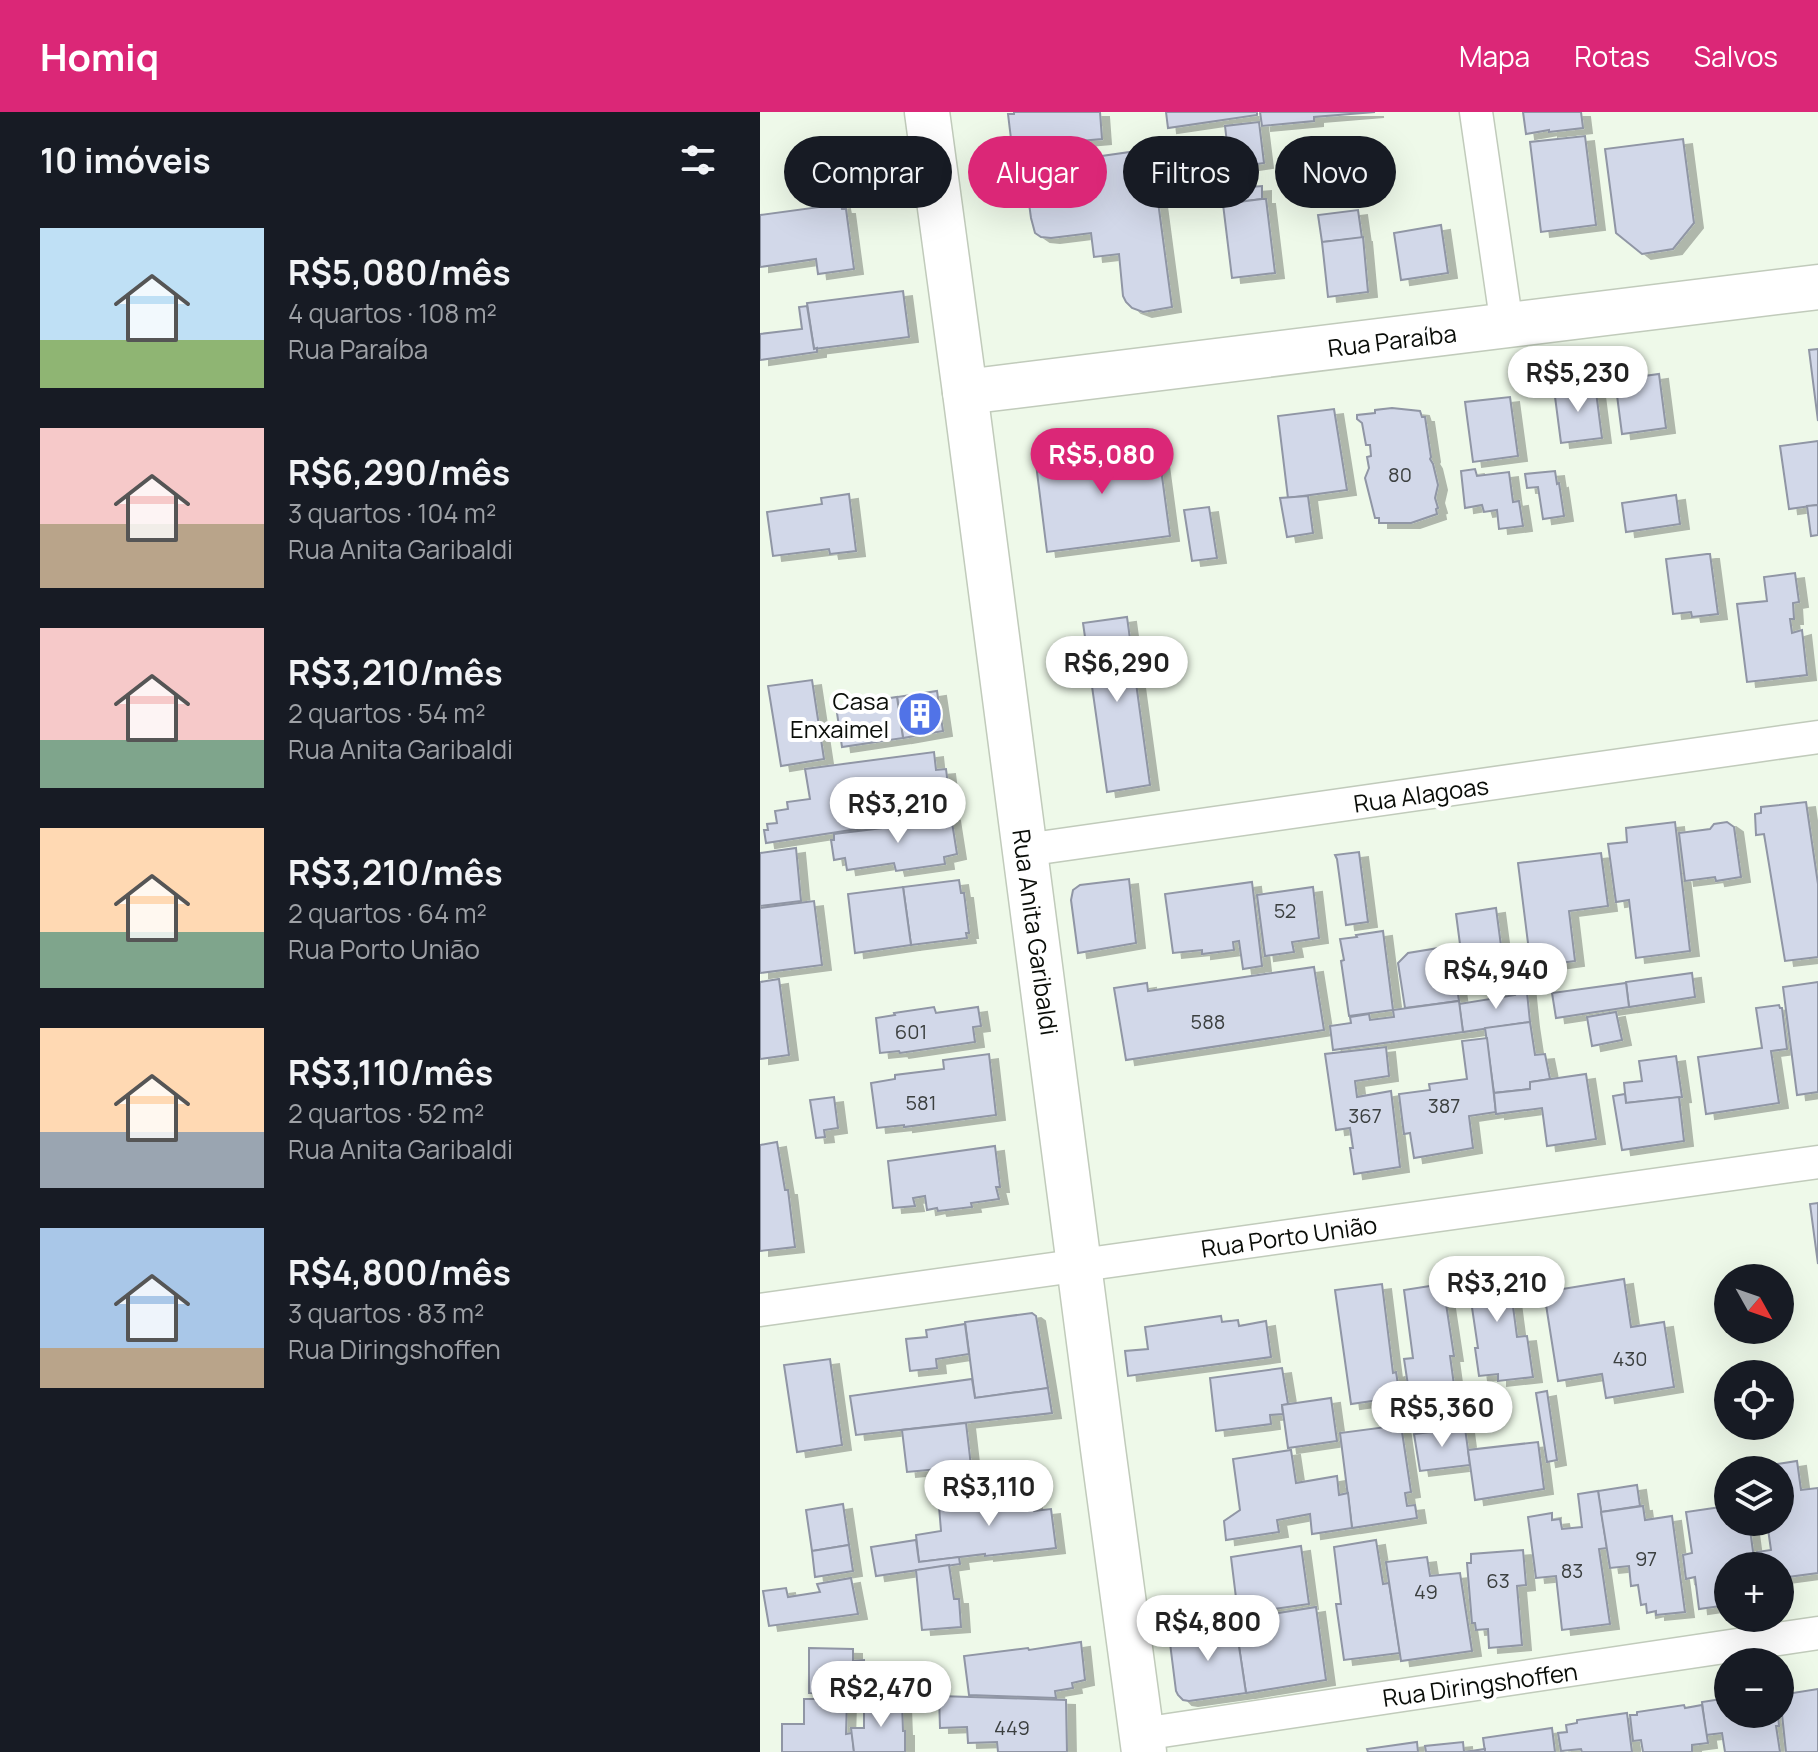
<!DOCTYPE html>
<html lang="pt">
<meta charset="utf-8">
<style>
:root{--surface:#171b24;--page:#20242c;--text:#f1f3f6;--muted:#9ea1a6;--accent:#db2777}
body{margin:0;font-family:Manrope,sans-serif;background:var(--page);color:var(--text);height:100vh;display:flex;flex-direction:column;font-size:30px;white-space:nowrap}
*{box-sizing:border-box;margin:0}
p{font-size:26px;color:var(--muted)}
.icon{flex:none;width:44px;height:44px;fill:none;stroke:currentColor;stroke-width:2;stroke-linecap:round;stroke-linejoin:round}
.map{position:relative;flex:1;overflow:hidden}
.drawer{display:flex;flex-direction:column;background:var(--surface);width:760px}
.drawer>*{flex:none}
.guide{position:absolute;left:24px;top:24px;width:760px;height:72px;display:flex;gap:16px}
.needle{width:52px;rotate:130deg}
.tools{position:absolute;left:954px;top:1152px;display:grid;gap:16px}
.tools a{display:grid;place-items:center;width:80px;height:80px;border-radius:50%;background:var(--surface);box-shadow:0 8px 32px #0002;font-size:40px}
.price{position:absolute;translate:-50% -68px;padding:0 18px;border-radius:28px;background:#fff;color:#222;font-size:26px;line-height:52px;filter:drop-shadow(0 2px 4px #0008)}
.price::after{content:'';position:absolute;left:50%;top:48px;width:24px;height:18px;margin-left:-12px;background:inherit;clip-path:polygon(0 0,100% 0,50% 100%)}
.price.on{background:var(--accent);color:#fff}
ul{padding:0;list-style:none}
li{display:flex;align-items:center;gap:24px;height:200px;padding:0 40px}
li span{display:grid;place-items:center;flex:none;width:224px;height:160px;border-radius:0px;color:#555}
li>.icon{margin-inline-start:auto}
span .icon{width:96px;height:96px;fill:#fffc;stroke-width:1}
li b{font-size:34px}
h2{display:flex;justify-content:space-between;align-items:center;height:96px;padding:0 40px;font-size:34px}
.chip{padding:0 28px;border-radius:36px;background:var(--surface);box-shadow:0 8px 32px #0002;font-size:28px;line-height:72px}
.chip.on{background:var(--accent);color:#fff}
header{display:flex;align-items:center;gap:48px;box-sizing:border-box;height:112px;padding:0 40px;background:var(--accent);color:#fff}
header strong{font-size:38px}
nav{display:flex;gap:44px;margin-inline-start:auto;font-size:28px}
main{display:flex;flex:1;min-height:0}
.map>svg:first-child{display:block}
.building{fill:#d2d8e9;stroke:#9096a5;stroke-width:2;filter:url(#shadow)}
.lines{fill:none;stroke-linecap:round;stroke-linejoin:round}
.street-casing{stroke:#c1cbbb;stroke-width:35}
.secondary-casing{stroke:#c1cbbb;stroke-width:47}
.primary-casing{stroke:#c1cbbb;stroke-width:47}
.street{stroke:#fff;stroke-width:32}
.secondary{stroke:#fff;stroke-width:44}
.primary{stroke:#fff;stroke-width:44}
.labels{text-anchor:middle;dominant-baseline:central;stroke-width:8;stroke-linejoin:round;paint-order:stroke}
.number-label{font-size:20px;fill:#3c4040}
.street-label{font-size:24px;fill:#0a0d08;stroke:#fff}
.poi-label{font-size:24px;fill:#0a0d08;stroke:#fff;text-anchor:end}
</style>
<header>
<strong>Homiq</strong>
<nav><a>Mapa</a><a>Rotas</a><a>Salvos</a></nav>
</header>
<main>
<section class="drawer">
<h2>10 imóveis<svg class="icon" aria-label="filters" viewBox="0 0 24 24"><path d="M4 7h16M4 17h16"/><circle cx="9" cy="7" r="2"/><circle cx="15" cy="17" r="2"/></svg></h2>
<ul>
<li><span style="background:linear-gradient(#bfe0f5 70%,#8fb573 0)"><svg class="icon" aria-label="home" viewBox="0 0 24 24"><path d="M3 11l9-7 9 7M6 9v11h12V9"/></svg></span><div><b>R$5,080/mês</b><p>4 quartos · 108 m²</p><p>Rua Paraíba</p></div></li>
<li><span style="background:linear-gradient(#f6c9c9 60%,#b9a48a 0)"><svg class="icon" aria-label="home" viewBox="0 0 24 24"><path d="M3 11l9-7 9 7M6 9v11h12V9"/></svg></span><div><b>R$6,290/mês</b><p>3 quartos · 104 m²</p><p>Rua Anita Garibaldi</p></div></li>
<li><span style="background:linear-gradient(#f6c9c9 70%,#7fa58c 0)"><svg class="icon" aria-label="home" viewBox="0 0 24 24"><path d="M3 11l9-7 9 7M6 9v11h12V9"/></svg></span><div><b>R$3,210/mês</b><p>2 quartos · 54 m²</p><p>Rua Anita Garibaldi</p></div></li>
<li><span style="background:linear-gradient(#ffd9b3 65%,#7fa58c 0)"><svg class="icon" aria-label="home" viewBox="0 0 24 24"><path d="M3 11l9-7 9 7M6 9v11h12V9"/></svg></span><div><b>R$3,210/mês</b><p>2 quartos · 64 m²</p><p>Rua Porto União</p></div></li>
<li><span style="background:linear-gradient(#ffd9b3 65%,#9aa5b1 0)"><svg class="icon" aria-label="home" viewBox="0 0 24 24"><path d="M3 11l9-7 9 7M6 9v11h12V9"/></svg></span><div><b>R$3,110/mês</b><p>2 quartos · 52 m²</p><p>Rua Anita Garibaldi</p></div></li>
<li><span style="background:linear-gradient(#a9c7e8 75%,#b9a48a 0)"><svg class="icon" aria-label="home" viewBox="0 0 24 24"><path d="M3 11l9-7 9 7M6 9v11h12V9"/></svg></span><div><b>R$4,800/mês</b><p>3 quartos · 83 m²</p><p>Rua Diringshoffen</p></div></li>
</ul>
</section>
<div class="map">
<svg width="1058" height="1640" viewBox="0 0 1058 1640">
<defs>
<filter id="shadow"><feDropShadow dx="9" dy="5" stdDeviation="0" flood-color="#0004"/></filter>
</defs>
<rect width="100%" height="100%" fill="#eef9e9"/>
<g class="building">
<polygon points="254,0 340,0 342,27 252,35 248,2 254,2"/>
<polygon points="406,0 497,0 497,3 408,16"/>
<polygon points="500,0 615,0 554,5 554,9 502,14"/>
<polygon points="763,0 821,0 823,16 789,20 789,18 766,22"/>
<polygon points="499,10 504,51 470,56 465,14"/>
<polygon points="825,24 836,113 781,120 770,30"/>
<polygon points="923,27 934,111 913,137 882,142 856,121 845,37"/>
<polygon points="391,37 412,195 383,200 372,196 366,190 363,184 359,142 334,145 331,121 291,126 281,125 275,121 271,106 264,55"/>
<polygon points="502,74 502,87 469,91 467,77"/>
<polygon points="502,87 506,87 515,161 472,166 463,92"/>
<polygon points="81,92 82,97 86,97 94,157 58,162 56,147 0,155 0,103"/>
<polygon points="598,98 602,126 562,130 558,103"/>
<polygon points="681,113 688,161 641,168 634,121"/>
<polygon points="603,125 608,180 568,185 562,130"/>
<polygon points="143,179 149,225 54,237 47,191"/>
<polygon points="47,194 54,237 57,236 57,240 0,248 0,222 42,217 39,195"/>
<polygon points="1058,237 1058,309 1049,238"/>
<polygon points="899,262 906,316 862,322 855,268"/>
<polygon points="835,272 842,326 801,331 794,277"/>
<polygon points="750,285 758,344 713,350 705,290"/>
<polygon points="632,296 660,299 662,305 665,305 671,345 670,347 673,352 678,373 675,386 678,396 676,397 677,402 651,411 619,411 619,406 615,406 605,366 609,356 607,345 611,344 610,333 606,333 602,311 597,307 597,303 615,301 615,298"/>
<polygon points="574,297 587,378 528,386 518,304"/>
<polygon points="397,327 410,424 287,440 275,344"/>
<polygon points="1058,329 1058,393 1029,397 1020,334"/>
<polygon points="715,357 717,364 749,360 753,390 759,389 763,414 739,417 737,398 724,400 722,393 705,396 701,359"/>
<polygon points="795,359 797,372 799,371 804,404 783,407 778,375 767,376 765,362"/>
<polygon points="89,382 96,439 70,442 69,437 13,444 7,400 62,392 61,386"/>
<polygon points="916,383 920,412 866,420 862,391"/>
<polygon points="548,384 553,421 527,425 520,386"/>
<polygon points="1058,393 1058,423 1051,424 1047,394"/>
<polygon points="449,395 457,446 432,449 424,398"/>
<polygon points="947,442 950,442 958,502 932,505 931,500 913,502 906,447"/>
<polygon points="1035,461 1039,490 1033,491 1034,507 1030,507 1032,521 1042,518 1047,563 987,570 977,492 1007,489 1004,465"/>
<polygon points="367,505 390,673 347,680 323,511"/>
<polygon points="52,568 64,647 21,654 8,574"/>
<polygon points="177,579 183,619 143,626 137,585"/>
<polygon points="137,585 143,626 82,635 76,594"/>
<polygon points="174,640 176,658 186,657 190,689 120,699 118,692 101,695 104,716 6,731 4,718 8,718 7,712 17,711 15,699 28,697 27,690 50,687 45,657"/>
<polygon points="1046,690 1058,772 1058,845 1025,849 1004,722 996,723 995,702 1001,701 1001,695"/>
<polygon points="191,704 197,742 184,745 185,752 136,759 134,751 87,758 85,746 74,748 71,728 74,728 74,722 130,715 130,713"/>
<polygon points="915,710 930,839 876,846 869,788 856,790 848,732 867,730 866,716"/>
<polygon points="967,710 974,715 981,765 956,769 955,765 925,769 919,721 950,717 954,712"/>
<polygon points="36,736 41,789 0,794 0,741"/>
<polygon points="599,740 608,810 586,813 577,747 575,743"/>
<polygon points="841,741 848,794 809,799 815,849 771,855 758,751"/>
<polygon points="369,767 376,831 318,841 311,788 313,778 320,773"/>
<polygon points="199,768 201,781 204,781 209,821 206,821 207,826 151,833 143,775"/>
<polygon points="492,770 502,854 483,857 479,829 473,830 474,838 442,842 442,838 413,841 405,782"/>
<polygon points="143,775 151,833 95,841 88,782"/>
<polygon points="553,775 559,826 532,830 534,840 505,844 497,783"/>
<polygon points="54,789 62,853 0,861 0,796"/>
<polygon points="736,796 745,864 705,870 696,802"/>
<polygon points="623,819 633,898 589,904 581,849 584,848 580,827 597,825 596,823"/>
<polygon points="691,834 699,889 645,896 638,851 648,841"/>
<polygon points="554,855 564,918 366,948 354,876 387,871 388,879"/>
<polygon points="932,861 935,885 869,895 866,870"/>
<polygon points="19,867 29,943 0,947 0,870"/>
<polygon points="1058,870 1058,980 1037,983 1023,875"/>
<polygon points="766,871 770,910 703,920 699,892 755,883 753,873"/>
<polygon points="866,871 869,895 796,906 792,881"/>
<polygon points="699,889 703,920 573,938 570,914 591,911 590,905 609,902 610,908 634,905 633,898"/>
<polygon points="1019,893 1020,896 1022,896 1027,937 1011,939 1019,991 946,1002 938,945 1002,936 996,896"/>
<polygon points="174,895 176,901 218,895 221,914 213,915 215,930 140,941 139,939 120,941 116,906 135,903 134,901"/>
<polygon points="856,900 862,928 832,934 827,905"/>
<polygon points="770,910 775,943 785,942 790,967 770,970 770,977 734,981 725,916"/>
<polygon points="727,926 736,1000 709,1004 713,1036 654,1046 650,1021 644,1022 639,982 670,978 669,972 707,967 702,929"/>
<polygon points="626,935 629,964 595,969 597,985 631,979 640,1055 594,1062 590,1036 593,1036 590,1016 576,1018 565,942"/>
<polygon points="229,942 236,1003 144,1015 144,1013 117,1016 111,971 135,967 135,963 184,957 183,948"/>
<polygon points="916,944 922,985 866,991 864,971 882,969 879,949"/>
<polygon points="826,962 836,1027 787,1034 782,996 736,1002 734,981 770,977 770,970"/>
<polygon points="865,982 866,991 919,985 924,1029 862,1038 853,984"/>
<polygon points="74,985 78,1016 64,1018 65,1025 56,1026 50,988"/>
<polygon points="17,1030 25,1078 28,1078 35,1135 0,1139 0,1033"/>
<polygon points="235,1034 240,1075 236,1075 239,1087 211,1091 212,1095 178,1099 177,1096 167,1098 165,1084 153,1086 155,1094 133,1096 128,1049"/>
<polygon points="1058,1091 1058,1152 1050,1092"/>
<polygon points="747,1149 757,1225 767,1224 773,1265 738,1269 738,1262 719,1264 715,1236 718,1236 706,1155"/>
<polygon points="864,1167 871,1215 904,1210 914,1275 846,1286 842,1262 798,1269 784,1180"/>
<polygon points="622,1172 633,1261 636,1260 640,1285 591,1292 575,1178"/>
<polygon points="683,1172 694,1244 690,1244 694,1273 649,1280 644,1247 653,1246 644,1178"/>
<polygon points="272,1201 276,1204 288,1276 215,1286 205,1210"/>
<polygon points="461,1204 462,1210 478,1208 479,1214 506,1209 511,1245 368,1264 365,1239 388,1237 385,1215"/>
<polygon points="205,1212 209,1242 176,1247 177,1256 150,1259 146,1227 167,1225 166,1218"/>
<polygon points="70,1247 82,1333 37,1340 24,1253"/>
<polygon points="522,1256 528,1292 522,1293 523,1302 510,1303 511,1312 456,1319 450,1266"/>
<polygon points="212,1267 215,1286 288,1276 292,1301 96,1323 90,1284"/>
<polygon points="787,1279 797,1348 787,1350 776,1281"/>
<polygon points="571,1286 577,1329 528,1336 522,1293"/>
<polygon points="206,1311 211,1354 147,1360 142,1318"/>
<polygon points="641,1313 651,1380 645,1381 647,1394 655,1393 657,1406 592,1416 580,1321"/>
<polygon points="705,1316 710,1353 660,1359 654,1322"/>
<polygon points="778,1330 784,1377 715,1388 708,1338"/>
<polygon points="531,1338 536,1371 577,1364 579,1383 588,1381 592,1416 552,1422 550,1402 517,1408 519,1420 466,1428 464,1409 480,1398 473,1347"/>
<polygon points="1037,1349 1041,1378 1058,1376 1058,1461 1020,1466 1020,1454 999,1454 997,1440 1011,1438 1007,1410 1020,1410 1020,1358 985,1357"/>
<polygon points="211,1354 214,1371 183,1375 181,1357"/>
<polygon points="877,1373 880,1394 841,1400 838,1379"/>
<polygon points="271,1378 274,1399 291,1397 296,1436 225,1444 225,1442 159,1450 156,1423 181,1419 179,1394 217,1389 216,1385"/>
<polygon points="838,1379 847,1436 839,1437 850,1512 802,1518 796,1464 776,1466 768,1405 792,1401 792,1408 800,1407 802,1417 822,1415 818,1382"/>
<polygon points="83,1392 89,1433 52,1439 46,1398"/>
<polygon points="883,1394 885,1408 912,1404 925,1500 896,1503 896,1499 887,1501 886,1492 881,1493 878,1473 871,1474 869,1454 850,1456 841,1400"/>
<polygon points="968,1394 968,1410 989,1410 995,1454 968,1454 968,1493 939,1497 935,1465 926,1467 923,1443 932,1441 926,1400"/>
<polygon points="156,1428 159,1450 199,1445 200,1452 116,1464 111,1435"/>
<polygon points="616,1428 623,1472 629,1471 640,1541 584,1548 576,1492 581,1492 574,1435"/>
<polygon points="89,1433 93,1459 55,1465 52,1439"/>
<polygon points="541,1434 549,1492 478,1502 471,1445"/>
<polygon points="763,1438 766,1473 757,1474 762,1533 729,1536 728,1517 716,1518 715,1511 712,1511 707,1451 711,1451 711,1442"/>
<polygon points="667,1445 670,1464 700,1461 712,1539 641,1549 626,1450"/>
<polygon points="189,1453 194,1487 199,1487 201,1515 162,1518 156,1458"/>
<polygon points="91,1466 98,1502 9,1514 3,1479 26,1476 28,1485 60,1480 57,1472"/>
<polygon points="556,1495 566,1568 486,1581 475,1508"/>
<polygon points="475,1508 486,1581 429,1589 423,1588 418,1583 416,1579 409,1523 448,1518 447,1512"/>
<polygon points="321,1530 325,1568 312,1571 313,1576 295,1579 296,1586 209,1583 204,1544 268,1536 269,1538"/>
<polygon points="49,1536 93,1537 93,1549 104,1548 103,1582 49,1581"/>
<polygon points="1058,1577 1058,1640 1026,1640 1020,1583"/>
<polygon points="179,1584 306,1588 307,1640 238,1640 237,1630 208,1631 207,1615 180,1616"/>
<polygon points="968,1586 968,1602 1018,1602 1019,1614 1016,1614 1020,1640 965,1640 962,1621 946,1623 942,1590"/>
<polygon points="44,1587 87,1587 86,1622 92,1621 94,1640 22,1640 22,1612 44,1612"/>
<polygon points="104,1590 142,1591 143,1619 145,1619 145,1640 94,1640 91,1616 104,1616"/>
<polygon points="924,1593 925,1596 942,1593 948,1631 932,1633 932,1640 883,1640 881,1628 873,1629 870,1603 877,1603 877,1600"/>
<polygon points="867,1601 872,1640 822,1640 821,1637 801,1639 798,1621 807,1620 806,1613 817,1611 817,1608"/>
<polygon points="792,1616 795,1640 725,1640 723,1626"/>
<polygon points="657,1630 658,1640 608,1640 607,1637"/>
<polygon points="703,1630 704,1640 725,1637 725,1640 666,1640 665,1634"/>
</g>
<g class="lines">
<g class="street-casing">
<g id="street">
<polyline points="716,0 747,214"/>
<polyline points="265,738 1058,625"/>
<polyline points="0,1198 1058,1050"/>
<polyline points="382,1622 1058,1521"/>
</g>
</g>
<g class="secondary-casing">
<polyline id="secondary" points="205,280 1058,175"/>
</g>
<g class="primary-casing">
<polyline id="primary" points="167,0 205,280 343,1337 384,1640"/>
</g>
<use href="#street" class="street"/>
<use href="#secondary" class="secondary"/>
<use href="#primary" class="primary"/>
</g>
<defs>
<g id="building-disc" transform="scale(2.3)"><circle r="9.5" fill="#5173e7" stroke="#fff"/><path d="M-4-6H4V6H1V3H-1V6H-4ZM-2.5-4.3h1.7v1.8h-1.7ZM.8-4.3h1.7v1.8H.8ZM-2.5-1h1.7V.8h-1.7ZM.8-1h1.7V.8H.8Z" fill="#fff"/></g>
</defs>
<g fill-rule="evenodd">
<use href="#building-disc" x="160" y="602"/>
</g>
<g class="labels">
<g class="number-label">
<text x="640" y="362">80</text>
<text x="525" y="798">52</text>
<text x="448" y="909">588</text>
<text x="151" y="919">601</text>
<text x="161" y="990">581</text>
<text x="684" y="993">387</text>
<text x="605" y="1003">367</text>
<text x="870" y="1246">430</text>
<text x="886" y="1446">97</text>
<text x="812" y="1458">83</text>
<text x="738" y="1468">63</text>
<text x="666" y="1479">49</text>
<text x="252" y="1615">449</text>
</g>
<g class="street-label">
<text transform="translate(632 228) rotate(-7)">Rua Paraíba</text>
<text transform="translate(661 682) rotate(-8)">Rua Alagoas</text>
<text transform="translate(276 820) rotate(82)">Rua Anita Garibaldi</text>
<text transform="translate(529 1124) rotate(-8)">Rua Porto União</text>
<text transform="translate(720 1572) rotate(-8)">Rua Diringshoffen</text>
</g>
<g class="poi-label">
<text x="129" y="588">Casa<tspan x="129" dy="28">Enxaimel</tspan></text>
</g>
</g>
</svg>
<div class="tools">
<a><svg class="needle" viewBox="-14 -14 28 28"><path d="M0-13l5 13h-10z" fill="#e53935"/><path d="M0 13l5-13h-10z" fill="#9ea1a6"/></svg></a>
<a><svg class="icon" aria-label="locate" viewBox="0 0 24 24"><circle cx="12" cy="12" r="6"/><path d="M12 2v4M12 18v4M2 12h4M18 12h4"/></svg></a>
<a><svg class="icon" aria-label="layers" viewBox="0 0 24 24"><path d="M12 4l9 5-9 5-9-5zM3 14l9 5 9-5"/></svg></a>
<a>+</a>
<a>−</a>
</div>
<b class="price" style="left:818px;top:302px">R$5,230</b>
<b class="price on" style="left:342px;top:384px">R$5,080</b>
<b class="price" style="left:357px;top:592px">R$6,290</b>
<b class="price" style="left:138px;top:733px">R$3,210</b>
<b class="price" style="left:736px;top:899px">R$4,940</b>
<b class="price" style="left:737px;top:1212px">R$3,210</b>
<b class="price" style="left:682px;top:1337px">R$5,360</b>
<b class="price" style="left:229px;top:1416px">R$3,110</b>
<b class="price" style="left:448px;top:1551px">R$4,800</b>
<b class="price" style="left:121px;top:1617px">R$2,470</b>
<div class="guide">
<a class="chip">Comprar</a>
<a class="chip on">Alugar</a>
<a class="chip">Filtros</a>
<a class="chip">Novo</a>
</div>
</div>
</main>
